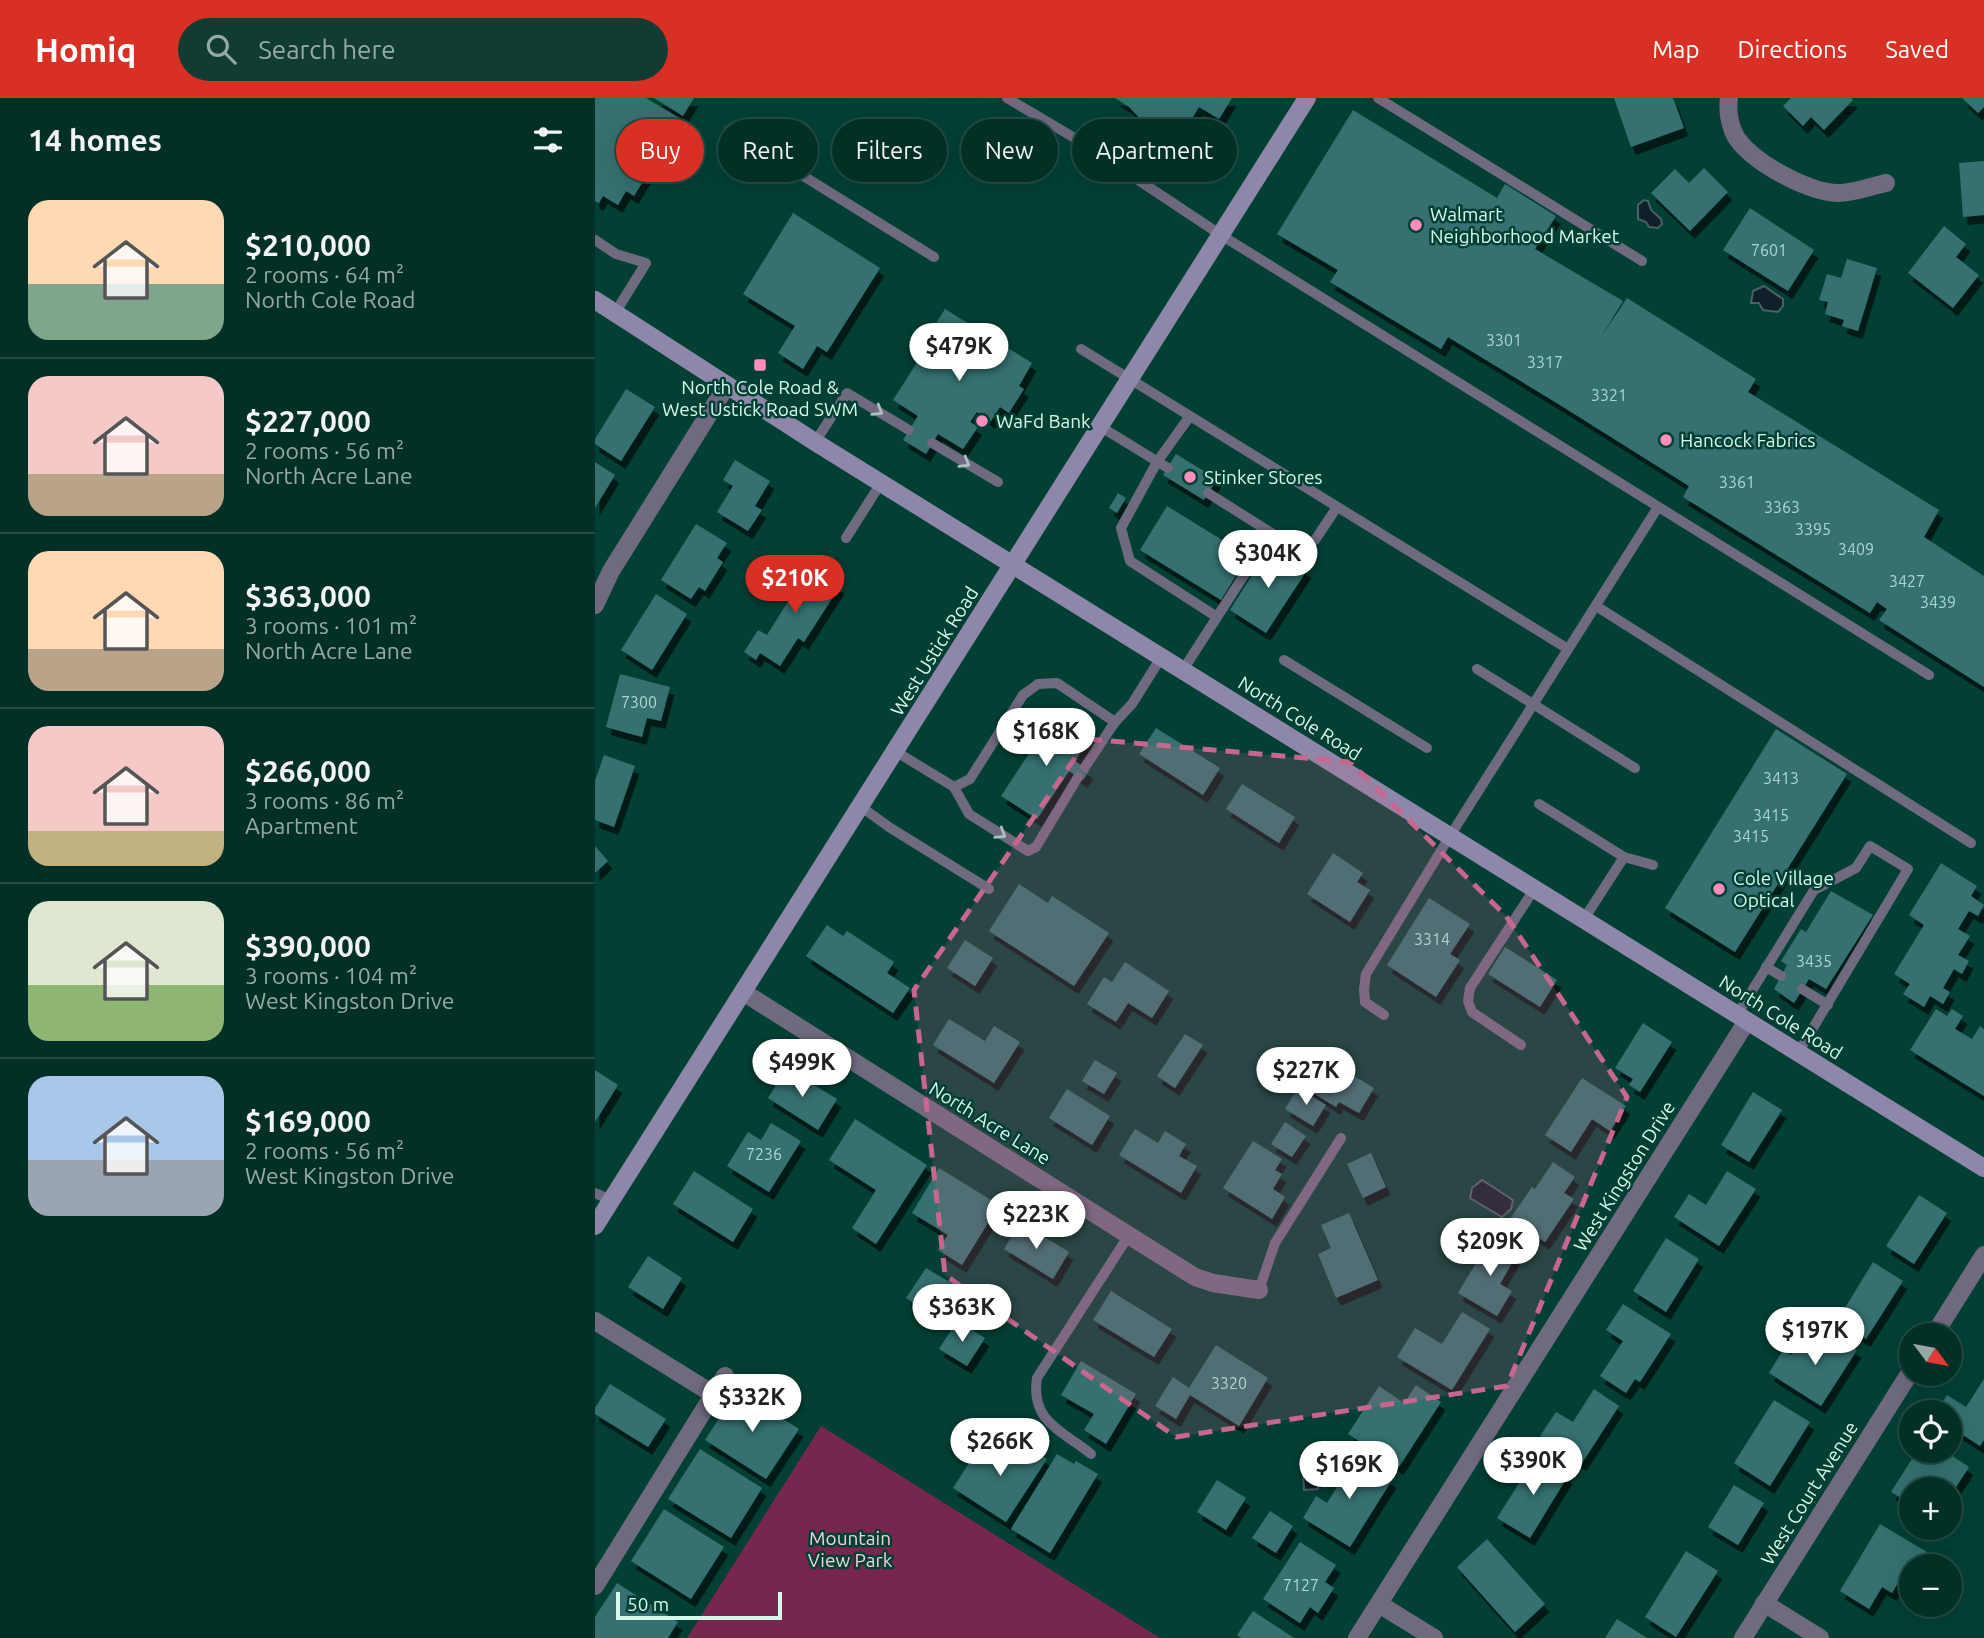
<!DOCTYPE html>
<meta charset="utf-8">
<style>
:root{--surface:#023027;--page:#103c33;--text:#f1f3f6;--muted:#96a9a7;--line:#234b44;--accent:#d93025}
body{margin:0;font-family:Ubuntu,sans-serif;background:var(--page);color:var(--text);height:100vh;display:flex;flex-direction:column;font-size:26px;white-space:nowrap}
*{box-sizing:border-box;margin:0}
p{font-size:23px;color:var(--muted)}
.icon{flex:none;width:38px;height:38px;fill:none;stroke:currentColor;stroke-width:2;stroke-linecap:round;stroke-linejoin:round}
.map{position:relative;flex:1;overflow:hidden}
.drawer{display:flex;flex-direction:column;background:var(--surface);width:595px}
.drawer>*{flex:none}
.banner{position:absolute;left:21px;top:21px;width:665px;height:63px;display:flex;gap:14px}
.needle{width:46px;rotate:122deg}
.fabs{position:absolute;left:1304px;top:1225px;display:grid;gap:14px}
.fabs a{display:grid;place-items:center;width:63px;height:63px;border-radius:50%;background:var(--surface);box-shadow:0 7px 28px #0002,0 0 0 2px var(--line);font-size:35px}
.scale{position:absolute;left:21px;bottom:18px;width:166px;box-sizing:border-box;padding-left:7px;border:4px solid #d5f8ed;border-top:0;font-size:19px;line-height:24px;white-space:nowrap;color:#d5f8ed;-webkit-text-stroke:5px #034034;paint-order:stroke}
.price{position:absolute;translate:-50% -60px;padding:0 16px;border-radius:24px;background:#fff;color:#222;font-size:23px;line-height:46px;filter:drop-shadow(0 2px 4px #0008)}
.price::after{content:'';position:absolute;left:50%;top:42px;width:21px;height:16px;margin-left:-10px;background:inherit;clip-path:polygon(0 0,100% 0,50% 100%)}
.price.active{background:var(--accent);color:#fff}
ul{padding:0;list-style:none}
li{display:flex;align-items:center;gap:21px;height:175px;padding:0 28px}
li+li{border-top:2px solid var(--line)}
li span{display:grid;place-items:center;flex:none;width:196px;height:140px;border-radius:21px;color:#555}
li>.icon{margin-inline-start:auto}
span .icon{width:84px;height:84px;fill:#fffc;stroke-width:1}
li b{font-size:30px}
h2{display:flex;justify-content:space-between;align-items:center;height:84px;padding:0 28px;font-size:30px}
.tag{padding:0 24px;border-radius:32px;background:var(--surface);box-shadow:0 7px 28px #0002,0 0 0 2px var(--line);font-size:24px;line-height:63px}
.tag.active{background:var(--accent);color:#fff}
header{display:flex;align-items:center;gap:42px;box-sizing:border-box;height:98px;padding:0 35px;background:var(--accent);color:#fff}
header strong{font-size:33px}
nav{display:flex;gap:38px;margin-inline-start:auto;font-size:24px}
.search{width:490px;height:63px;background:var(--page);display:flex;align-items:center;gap:18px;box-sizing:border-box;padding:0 24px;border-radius:38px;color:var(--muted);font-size:26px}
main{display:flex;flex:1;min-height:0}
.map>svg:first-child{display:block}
.green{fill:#77274d}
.water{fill:#0e202a;stroke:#4a6164;stroke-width:2}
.building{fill:#357170;filter:url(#shadow)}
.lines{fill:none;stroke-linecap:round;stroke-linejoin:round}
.lane{stroke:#6f6a80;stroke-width:10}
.street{stroke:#6f6a80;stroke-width:18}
.secondary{stroke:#8e87aa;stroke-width:18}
.oneway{stroke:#acbfc1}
.marked{fill:#c9668e;fill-opacity:0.2;stroke:#c9668e;stroke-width:5;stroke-dasharray:14 9;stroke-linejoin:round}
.poi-dot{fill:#fe8ebd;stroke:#034034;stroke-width:2.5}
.labels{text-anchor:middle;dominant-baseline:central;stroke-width:5;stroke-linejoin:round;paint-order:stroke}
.number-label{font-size:16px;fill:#add6ce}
.poi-label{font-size:19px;fill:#d5f8ed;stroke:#034034;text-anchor:start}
.street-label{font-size:19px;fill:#d5f8ed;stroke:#034034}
.park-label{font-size:19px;fill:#f0d2dd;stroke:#034034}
</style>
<header>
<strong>Homiq</strong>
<div class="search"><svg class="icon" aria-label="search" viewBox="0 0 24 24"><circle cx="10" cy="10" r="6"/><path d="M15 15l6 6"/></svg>Search here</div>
<nav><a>Map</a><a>Directions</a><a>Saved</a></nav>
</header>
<main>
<section class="drawer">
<h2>14 homes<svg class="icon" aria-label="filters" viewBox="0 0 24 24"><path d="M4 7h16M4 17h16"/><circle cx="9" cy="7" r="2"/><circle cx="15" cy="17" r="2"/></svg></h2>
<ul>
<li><span style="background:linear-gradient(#ffd9b3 60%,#7fa58c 0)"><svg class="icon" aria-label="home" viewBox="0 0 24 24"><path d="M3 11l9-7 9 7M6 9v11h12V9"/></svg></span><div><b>$210,000</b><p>2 rooms · 64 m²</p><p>North Cole Road</p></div></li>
<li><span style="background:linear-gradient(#f6c9c9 70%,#b9a48a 0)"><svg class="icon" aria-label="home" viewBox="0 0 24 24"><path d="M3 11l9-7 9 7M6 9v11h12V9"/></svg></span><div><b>$227,000</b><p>2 rooms · 56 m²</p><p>North Acre Lane</p></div></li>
<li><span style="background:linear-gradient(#ffd9b3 70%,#b9a48a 0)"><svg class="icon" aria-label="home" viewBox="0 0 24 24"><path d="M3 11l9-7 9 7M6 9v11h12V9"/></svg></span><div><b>$363,000</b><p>3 rooms · 101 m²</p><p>North Acre Lane</p></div></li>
<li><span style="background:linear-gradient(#f6c9c9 75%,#c2b280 0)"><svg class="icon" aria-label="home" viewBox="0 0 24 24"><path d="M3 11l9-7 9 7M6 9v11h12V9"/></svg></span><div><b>$266,000</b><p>3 rooms · 86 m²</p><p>Apartment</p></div></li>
<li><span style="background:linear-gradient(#dfe7d0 60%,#8fb573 0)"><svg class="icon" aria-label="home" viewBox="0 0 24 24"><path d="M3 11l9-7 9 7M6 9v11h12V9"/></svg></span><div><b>$390,000</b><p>3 rooms · 104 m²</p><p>West Kingston Drive</p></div></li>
<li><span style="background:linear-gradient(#a9c7e8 60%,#9aa5b1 0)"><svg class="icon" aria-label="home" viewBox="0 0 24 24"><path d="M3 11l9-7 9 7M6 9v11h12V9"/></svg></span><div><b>$169,000</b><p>2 rooms · 56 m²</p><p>West Kingston Drive</p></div></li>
</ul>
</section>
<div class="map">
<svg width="1389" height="1540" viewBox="0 0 1389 1540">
<defs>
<filter id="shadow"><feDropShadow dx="4.5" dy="8" stdDeviation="0" flood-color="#0009"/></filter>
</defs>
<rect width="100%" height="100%" fill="#034034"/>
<polygon class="green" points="226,1328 565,1540 92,1540"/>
<g class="water">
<polygon points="1049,102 1053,103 1056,112 1066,121 1067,126 1063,130 1054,129 1051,124 1043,121 1043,107"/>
<polygon points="1169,188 1188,201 1188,208 1183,214 1168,212 1164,205 1156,205 1158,193"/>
<polygon points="887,1082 918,1102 916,1111 907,1119 875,1100 877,1090"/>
<polygon points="719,1357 734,1367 723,1384 723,1391 709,1392 708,1375"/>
</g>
<g class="building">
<polygon points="0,0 51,0 86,21 39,98 31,93 23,107 8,98 4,105 0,103"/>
<polygon points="59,0 99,0 88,18"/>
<polygon points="520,0 637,0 624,21 604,9 577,54 534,9"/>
<polygon points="1019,0 1078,0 1089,30 1036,49"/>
<polygon points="1196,0 1256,0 1258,2 1229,32 1216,19 1208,28 1188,8"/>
<polygon points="1367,0 1389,0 1389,9 1383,15"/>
<polygon points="758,12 902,100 910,86 961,118 940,151 1028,203 1006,239 1032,200 1161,281 1153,294 1344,412 1329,439 1389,478 1389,589 1284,522 1292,511 1286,507 1282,504 1275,515 1088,399 1094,388 965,307 853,239 846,251 735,184 743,172 682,136"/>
<polygon points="1389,63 1389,117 1368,119 1364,65"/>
<polygon points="1109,70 1133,94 1095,133 1056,95 1080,71 1094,85"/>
<polygon points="1155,110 1219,152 1193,193 1128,152"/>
<polygon points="198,115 285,170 232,254 222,248 208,271 183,255 200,228 148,196"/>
<polygon points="1349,128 1371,146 1361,159 1384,177 1358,210 1313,175"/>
<polygon points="1252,161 1282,170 1263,233 1247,228 1249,222 1230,216 1233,204 1224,202 1232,176 1246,180"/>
<polygon points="350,211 437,265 424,288 429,291 414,315 405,309 396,323 382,314 375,324 383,329 368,351 343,336 331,356 308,342 323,318 298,302 328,255 324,252"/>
<polygon points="31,291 60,309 26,363 0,346 0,341"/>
<polygon points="581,356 622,381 609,402 568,377"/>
<polygon points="140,362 175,383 160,408 167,412 153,433 122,414 138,388 128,382"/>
<polygon points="0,364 20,377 0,410"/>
<polygon points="523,395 531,400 522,415 514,410"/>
<polygon points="572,408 653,458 626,502 545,452"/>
<polygon points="101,426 132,445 122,460 128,464 110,493 104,489 96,501 66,482"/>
<polygon points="675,449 712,472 671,535 635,512"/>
<polygon points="203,461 245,488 209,544 203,540 185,568 165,555 161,562 149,554 163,532 172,537 204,486 192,479"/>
<polygon points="61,496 92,516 57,572 26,552"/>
<polygon points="25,576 75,589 66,623 52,620 47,639 11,629"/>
<polygon points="458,619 493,642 480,663 494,673 488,682 474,673 442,721 406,698"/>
<polygon points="561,630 625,670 608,697 544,656"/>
<polygon points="1181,631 1252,676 1140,854 1070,810"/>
<polygon points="9,657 40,668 19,729 0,722 0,683"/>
<polygon points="647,686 700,719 684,745 631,711"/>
<polygon points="0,748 13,763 0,775"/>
<polygon points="738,755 768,775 762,784 775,792 755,824 712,796"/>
<polygon points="1346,765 1382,788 1376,798 1389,807 1383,818 1374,813 1363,831 1375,838 1363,857 1374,863 1367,876 1359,871 1348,890 1355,894 1348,906 1335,898 1329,909 1308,896 1315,886 1299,876 1329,827 1314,817"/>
<polygon points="424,786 453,805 457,798 514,835 479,888 394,833"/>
<polygon points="1236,793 1278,817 1231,891 1214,881 1199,905 1179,891 1192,867 1186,863 1206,831 1211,834"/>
<polygon points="834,800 875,826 855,856 865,862 841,899 792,867"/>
<polygon points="232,827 248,838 252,833 299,864 292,875 315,890 298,915 211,858"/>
<polygon points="370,842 398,860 380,888 352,870"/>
<polygon points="910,849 962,882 945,909 893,876"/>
<polygon points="530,864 574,893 557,920 533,905 521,924 492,906 509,879 517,884"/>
<polygon points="1341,911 1352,918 1357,911 1368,918 1360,931 1377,941 1385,928 1389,931 1389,998 1315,952"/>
<polygon points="354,921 390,943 399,928 425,944 399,985 338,947"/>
<polygon points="1048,925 1077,944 1045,994 1034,987 1038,981 1020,970"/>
<polygon points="590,936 608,947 580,990 562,978"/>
<polygon points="715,952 779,990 764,1015 744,1004 741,1009 697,982"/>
<polygon points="500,962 522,975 509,996 487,983"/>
<polygon points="191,970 242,1001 223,1032 173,1000"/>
<polygon points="0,972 23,987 0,1024"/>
<polygon points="987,980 1031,1008 1015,1033 997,1021 976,1054 950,1037"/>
<polygon points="703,990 731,1007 718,1028 690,1011"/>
<polygon points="472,991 515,1018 497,1047 454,1020"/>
<polygon points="1158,994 1187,1012 1154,1064 1126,1047"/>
<polygon points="260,1021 332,1067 281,1146 257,1130 281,1092 234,1062"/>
<polygon points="690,1024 711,1038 697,1059 676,1046"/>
<polygon points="176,1025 206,1043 174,1094 132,1068 153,1034 166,1042"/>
<polygon points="540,1031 563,1045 570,1033 591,1046 584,1058 602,1068 586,1095 524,1057"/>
<polygon points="658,1043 687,1061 680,1072 687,1076 678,1091 690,1099 677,1121 628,1090"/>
<polygon points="776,1055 791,1089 768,1100 752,1066"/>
<polygon points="958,1064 980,1079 969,1095 979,1101 950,1144 915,1121 937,1089 940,1091"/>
<polygon points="344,1070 404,1107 367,1167 343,1152 353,1137 317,1115"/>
<polygon points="99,1073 158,1111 138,1144 78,1106"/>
<polygon points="1132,1073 1161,1091 1124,1148 1079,1119 1094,1096 1111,1107"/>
<polygon points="1324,1097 1352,1115 1319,1166 1291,1148"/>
<polygon points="754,1115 783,1182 741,1200 723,1156 736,1150 726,1127"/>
<polygon points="425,1124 474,1154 458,1181 409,1151"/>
<polygon points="896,1140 922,1156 905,1186 917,1193 902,1218 863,1195"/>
<polygon points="1071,1140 1104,1161 1071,1214 1038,1193"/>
<polygon points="53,1158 87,1180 68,1211 33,1189"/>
<polygon points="1278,1164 1308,1183 1271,1241 1242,1223"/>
<polygon points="331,1170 366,1191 346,1222 311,1200"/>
<polygon points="516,1193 577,1231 559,1259 498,1222"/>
<polygon points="1028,1206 1076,1236 1045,1284 1040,1281 1031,1295 1005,1278 1028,1243 1011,1232"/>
<polygon points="867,1214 895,1231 857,1292 802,1259 820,1230 847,1246"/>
<polygon points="362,1223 390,1240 372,1268 344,1251"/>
<polygon points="1229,1231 1262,1252 1226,1308 1174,1275 1188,1252 1196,1257 1203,1245 1215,1253"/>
<polygon points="621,1247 673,1280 644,1328 595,1297 581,1321 560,1308 578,1279 594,1290"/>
<polygon points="486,1263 541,1296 511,1346 489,1332 499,1316 466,1297"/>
<polygon points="1389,1281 1389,1342 1385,1348 1354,1328 1354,1314 1341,1314 1352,1297 1371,1309"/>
<polygon points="15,1286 71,1321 53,1349 0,1316 0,1310"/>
<polygon points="821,1287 846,1304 804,1369 753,1336 784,1288 809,1305"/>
<polygon points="999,1291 1024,1308 987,1365 945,1338 961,1314 978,1324"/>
<polygon points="142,1292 204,1331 171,1381 110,1342"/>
<polygon points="1179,1302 1215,1324 1175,1388 1139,1365"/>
<polygon points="419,1339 452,1361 411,1424 358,1390 386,1346 406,1359"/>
<polygon points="105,1351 167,1390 136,1440 73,1401"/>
<polygon points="1322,1353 1350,1353 1374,1369 1354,1400 1354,1391 1316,1391 1316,1406 1296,1394"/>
<polygon points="752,1354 797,1382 755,1449 708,1420 721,1398 732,1405 750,1376 741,1371"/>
<polygon points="462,1356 479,1366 481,1363 503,1376 455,1455 416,1431"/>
<polygon points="941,1358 973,1378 935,1440 902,1420"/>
<polygon points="622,1382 651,1400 631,1432 602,1414"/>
<polygon points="1139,1387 1169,1405 1143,1447 1113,1429"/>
<polygon points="69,1411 129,1449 96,1501 36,1463"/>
<polygon points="675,1413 698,1428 681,1455 657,1440"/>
<polygon points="1285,1426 1332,1454 1323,1468 1316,1468 1316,1477 1310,1473 1297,1495 1287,1489 1274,1511 1245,1493"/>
<polygon points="892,1441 950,1506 920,1534 862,1469"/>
<polygon points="705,1444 741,1467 730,1484 739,1490 723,1515 715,1509 705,1525 668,1501"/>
<polygon points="1091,1453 1123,1473 1081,1539 1050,1519"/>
<polygon points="22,1485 83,1524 73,1540 0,1540 0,1519"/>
<polygon points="658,1513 699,1540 646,1540 642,1537"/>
<polygon points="1022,1521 1052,1540 1010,1540"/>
</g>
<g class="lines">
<g class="lane">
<polyline points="412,0 483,42 626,137 1334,577"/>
<polyline points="783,0 1047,163"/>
<polyline points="134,32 339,159"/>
<polyline points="0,142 21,156 51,165 20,215"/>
<polyline points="486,251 595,318 562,364 526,430 535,463 622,519"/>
<polyline points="595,318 973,551"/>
<polyline points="506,329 573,370"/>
<polyline points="220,344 252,295 314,332"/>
<polyline points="337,345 403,384"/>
<polyline points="613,395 705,453 720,442 742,409"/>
<polyline points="251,440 286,385"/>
<polyline points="1001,508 1376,745"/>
<polyline points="689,562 832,650"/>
<polyline points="882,571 1040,670"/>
<polyline points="588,572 676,435"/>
<polyline points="300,653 359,689 375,681 428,597 443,586 462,585 520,624 537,606 567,558"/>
<polyline points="490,669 520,624"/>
<polyline points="359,689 374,716 433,753 441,749 483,679"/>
<polyline points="944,706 1029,759 1058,767"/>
<polyline points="265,708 294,729 394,791"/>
<polyline points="989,821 1029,759"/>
<polyline points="1171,869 1186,878"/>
<polyline points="1207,891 1233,907"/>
<polyline points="789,917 770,904 769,891 771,876 855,738 1063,409"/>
<polyline points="1142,917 1219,792 1261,770 1275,748 1313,771 1203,955"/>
<polyline points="926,947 877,914 873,903 875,890 940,790"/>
<polyline points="0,1095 16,1102"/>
<polyline points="664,1192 680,1145 746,1040"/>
<path d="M496 1356C468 1333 435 1324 442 1280L534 1137"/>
</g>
<g class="street">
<path d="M1134 0C1132 13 1135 31 1143 42 1161 66 1213 94 1243 95 1258 95 1277 88 1291 85"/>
<polyline points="0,507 16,473 132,287"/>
<polyline points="148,894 600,1179 618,1185 664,1192"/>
<polyline points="0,1223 118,1296"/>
<polyline points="1339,1237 1389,1157"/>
<polyline points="0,1488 130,1278"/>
<polyline points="1169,1505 1225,1540"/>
<polyline points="784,1506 839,1540"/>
<polyline points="762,1540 1152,923"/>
<polyline points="1148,1540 1316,1273"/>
</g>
<g class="secondary">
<polyline points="0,202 220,344 1389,1070"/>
<polyline points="0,1128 712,0"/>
</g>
</g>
<defs><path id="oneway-chevron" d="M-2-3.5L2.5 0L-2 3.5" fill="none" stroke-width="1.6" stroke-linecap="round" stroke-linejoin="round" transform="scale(1.75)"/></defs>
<g class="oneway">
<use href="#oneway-chevron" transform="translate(283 313) rotate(31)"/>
<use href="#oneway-chevron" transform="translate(370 365) rotate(31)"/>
<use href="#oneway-chevron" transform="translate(406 736) rotate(32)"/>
</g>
<path class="marked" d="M493 641 755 664 911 818 1032 999 912 1288 581 1339 350 1177 319 892Z"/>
<g class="poi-dot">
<circle cx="821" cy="127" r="7"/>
<rect x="158" y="260" width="14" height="14" rx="3.5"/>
<circle cx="387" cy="323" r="7"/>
<circle cx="1071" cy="342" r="7"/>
<circle cx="595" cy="379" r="7"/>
<circle cx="1124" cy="791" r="7"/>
</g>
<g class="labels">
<g class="number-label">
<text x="1174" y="152">7601</text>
<text x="909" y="242">3301</text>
<text x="950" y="264">3317</text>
<text x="1014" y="297">3321</text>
<text x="1142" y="384">3361</text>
<text x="1187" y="409">3363</text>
<text x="1218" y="431">3395</text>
<text x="1261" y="451">3409</text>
<text x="1312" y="483">3427</text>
<text x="1343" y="504">3439</text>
<text x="44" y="604">7300</text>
<text x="1186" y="680">3413</text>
<text x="1176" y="717">3415</text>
<text x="1156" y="738">3415</text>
<text x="837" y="841">3314</text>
<text x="1219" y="863">3435</text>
<text x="169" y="1056">7236</text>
<text x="634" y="1285">3320</text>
<text x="706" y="1487">7127</text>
</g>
<g class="poi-label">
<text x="835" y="116">Walmart<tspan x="835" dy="22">Neighborhood Market</tspan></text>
<text x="165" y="289" text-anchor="middle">North Cole Road &amp;<tspan x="165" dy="22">West Ustick Road SWM</tspan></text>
<text x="401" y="323">WaFd Bank</text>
<text x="1085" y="342">Hancock Fabrics</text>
<text x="609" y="379">Stinker Stores</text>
<text x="1138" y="780">Cole Village<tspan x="1138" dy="22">Optical</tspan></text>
</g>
<g class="street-label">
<text transform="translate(339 553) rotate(-58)">West Ustick Road</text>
<text transform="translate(705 620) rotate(32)">North Cole Road</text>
<text transform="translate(1186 919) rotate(32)">North Cole Road</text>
<text transform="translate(395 1025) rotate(32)">North Acre Lane</text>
<text transform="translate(1029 1078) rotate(-58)">West Kingston Drive</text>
<text transform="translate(1214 1395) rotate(-58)">West Court Avenue</text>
</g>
<g class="park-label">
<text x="255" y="1440">Mountain<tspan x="255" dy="22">View Park</tspan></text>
</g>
</g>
</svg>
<div class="fabs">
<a><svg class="needle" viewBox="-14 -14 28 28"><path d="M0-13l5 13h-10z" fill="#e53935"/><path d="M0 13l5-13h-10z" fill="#96a9a7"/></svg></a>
<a><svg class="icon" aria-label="locate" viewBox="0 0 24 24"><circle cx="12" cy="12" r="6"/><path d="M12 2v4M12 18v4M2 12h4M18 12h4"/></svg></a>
<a>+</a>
<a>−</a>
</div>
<div class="scale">50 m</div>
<b class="price" style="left:364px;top:285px">$479K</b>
<b class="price" style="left:673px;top:492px">$304K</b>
<b class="price active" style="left:200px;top:517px">$210K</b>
<b class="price" style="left:451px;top:670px">$168K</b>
<b class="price" style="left:207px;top:1001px">$499K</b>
<b class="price" style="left:711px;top:1009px">$227K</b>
<b class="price" style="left:441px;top:1153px">$223K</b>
<b class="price" style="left:895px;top:1180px">$209K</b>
<b class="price" style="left:367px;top:1246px">$363K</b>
<b class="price" style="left:1220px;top:1269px">$197K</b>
<b class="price" style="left:157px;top:1336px">$332K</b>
<b class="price" style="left:405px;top:1380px">$266K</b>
<b class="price" style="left:938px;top:1399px">$390K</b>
<b class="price" style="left:754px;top:1403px">$169K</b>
<div class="banner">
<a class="tag active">Buy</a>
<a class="tag">Rent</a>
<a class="tag">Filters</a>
<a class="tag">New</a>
<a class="tag">Apartment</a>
</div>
</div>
</main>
